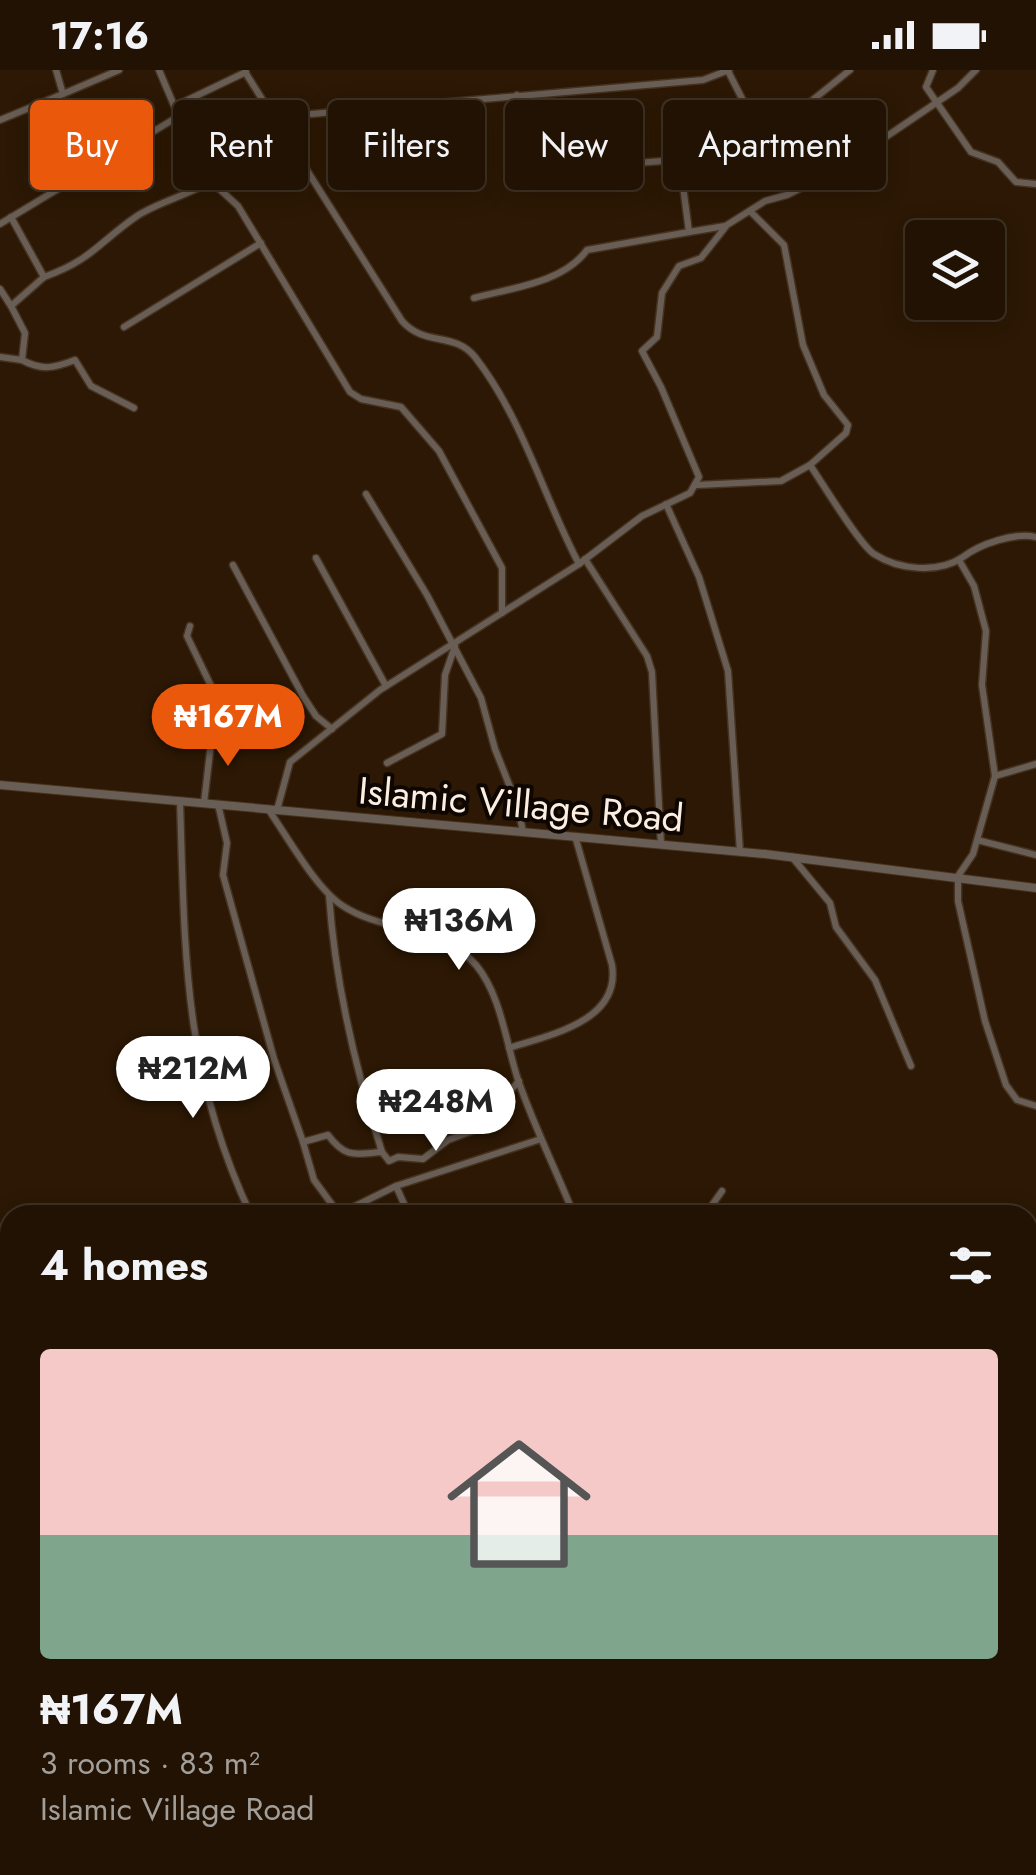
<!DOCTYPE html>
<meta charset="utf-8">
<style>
:root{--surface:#211203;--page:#291b0d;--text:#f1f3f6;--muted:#a29e9a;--line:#3e3225;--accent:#ea580c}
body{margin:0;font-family:Jost,sans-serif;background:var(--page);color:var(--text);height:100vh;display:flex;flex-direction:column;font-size:38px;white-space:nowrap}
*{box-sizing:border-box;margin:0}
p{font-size:32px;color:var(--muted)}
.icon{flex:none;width:55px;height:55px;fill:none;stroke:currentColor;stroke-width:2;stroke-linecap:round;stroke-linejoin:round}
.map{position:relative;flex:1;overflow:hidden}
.panel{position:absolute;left:0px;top:1135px;width:1038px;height:670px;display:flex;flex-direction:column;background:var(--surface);border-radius:30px 30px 0 0;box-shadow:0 5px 25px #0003,0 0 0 2px var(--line)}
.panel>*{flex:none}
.hud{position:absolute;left:30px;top:30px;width:978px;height:90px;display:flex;gap:20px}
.controls{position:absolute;left:905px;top:150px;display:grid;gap:20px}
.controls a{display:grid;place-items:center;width:100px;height:100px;border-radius:10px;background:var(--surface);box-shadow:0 5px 25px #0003,0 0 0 2px var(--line);font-size:50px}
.price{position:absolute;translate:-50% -85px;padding:0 22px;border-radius:35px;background:#fff;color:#222;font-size:32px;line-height:65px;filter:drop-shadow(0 2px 5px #0008)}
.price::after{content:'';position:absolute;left:50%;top:60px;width:30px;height:22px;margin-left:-15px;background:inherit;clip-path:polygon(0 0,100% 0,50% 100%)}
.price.current{background:var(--accent);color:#fff}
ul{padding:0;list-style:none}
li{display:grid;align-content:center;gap:20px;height:530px;padding:0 40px}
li+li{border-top:2px solid var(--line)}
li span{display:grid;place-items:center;height:310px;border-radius:10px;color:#555}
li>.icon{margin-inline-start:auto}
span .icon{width:180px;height:180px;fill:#fffc;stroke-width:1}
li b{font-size:42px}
h2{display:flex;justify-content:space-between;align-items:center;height:120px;padding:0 40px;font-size:42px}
.tag{padding:0 35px;border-radius:10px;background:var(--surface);box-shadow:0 5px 25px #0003,0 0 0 2px var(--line);font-size:35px;line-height:90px}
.tag.current{background:var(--accent);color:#fff}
.status{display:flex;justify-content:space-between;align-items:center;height:70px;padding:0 50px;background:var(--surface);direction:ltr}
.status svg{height:28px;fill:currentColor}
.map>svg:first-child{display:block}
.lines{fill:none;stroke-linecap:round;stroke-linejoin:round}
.minor-casing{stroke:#45321f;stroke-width:9}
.tertiary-casing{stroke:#45321f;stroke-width:10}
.minor{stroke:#695e55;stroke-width:6}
.tertiary{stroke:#695e55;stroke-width:8}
.labels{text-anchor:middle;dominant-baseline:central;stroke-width:8;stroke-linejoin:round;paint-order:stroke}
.street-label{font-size:38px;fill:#fdeee2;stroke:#0e0601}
</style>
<div class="status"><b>17:16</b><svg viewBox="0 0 49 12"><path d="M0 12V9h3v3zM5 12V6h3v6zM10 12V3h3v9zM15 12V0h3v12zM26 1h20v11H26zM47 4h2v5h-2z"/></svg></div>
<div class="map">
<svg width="1036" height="1805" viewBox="0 0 1036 1805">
<rect width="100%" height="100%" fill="#2c1804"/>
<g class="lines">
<g class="minor-casing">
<g id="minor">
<polyline points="56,0 63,24 119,0"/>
<polyline points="159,0 203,104 238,136 350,322 361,329 401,337 439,381 502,498 502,543"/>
<polyline points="933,0 926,17 971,82 998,92 1016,112 1036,114"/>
<polyline points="728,1 763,70 850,0"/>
<path d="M245 2 402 251C425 277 454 261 475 287 522 347 544 428 579 494"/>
<polyline points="175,36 246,2"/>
<polyline points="0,50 63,24"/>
<polyline points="184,55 703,10 729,0"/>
<polyline points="763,70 799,117"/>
<polyline points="751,142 784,175 803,275 824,325 848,355 846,363 810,395"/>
<path d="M11 147 44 207C92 190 99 172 137 146 159 132 188 125 210 112"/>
<polyline points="0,154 179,46"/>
<polyline points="689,162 725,156"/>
<path d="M44 207 11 236 25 263 22 290C42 301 54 298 75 290L91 316 134 338"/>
<polyline points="0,219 11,236"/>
<path d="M474 228C511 218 563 213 587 180L689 162 683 116 663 91 529 101 517 25"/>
<polyline points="124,257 261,173"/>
<polyline points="0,287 22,290"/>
<path d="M697 415 781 411 810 395C823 414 859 474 874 484 899 500 938 504 963 487 980 474 1015 462 1036 467"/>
<polyline points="366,424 427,525 481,628 495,679 518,737 523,762"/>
<polyline points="666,434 699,507 728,601 740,782"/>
<polyline points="316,488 386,616"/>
<polyline points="585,489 647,586 652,602 661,774"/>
<polyline points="959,490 974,516 986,561 982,615 995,706 973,784 958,806 958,831 985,951 1006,1015 1017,1030 1036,1036"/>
<polyline points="233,495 303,626 316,646 332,659"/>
<polyline points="190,556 187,566 213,620 215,639 204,733"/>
<polyline points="387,693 442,664 445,605 455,576"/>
<polyline points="995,706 1036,694"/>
<path d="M180 731C185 885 183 1001 251 1145"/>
<path d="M218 734 227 773 223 805 274 989 303 1072 328 1065C346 1089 355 1084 382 1082L389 1091 398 1087 423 1089 448 1070 475 1060 519 1011"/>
<path d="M268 739C287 766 316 819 343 836 382 862 444 857 476 895 501 925 506 973 518 1010 534 1056 556 1100 574 1145"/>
<polyline points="277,740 290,692 380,620 579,494 642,446 690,423 699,407 661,317 642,281 657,267 662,223 679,196 701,188 727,155 765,131 787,125 837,100 958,18 976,0"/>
<polyline points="977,770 1036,785"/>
<polyline points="792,787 830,833 836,857 875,910 911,996"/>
<path d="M329 825C335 913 355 998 382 1082"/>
<path d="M509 978C550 965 621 951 612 895L575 766"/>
<polyline points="303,1072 314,1110 339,1144 396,1116"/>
<polyline points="409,1145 396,1116 541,1069"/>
<polyline points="556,1145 572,1139"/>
<polyline points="705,1145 722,1121"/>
<polyline points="0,1263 10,1280"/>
<polyline points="0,1365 10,1351"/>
<polyline points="1028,1590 1036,1580"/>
<polyline points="1028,1720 1036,1721"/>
<polyline points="293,1795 300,1805"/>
<polyline points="459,1795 466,1805"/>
<polyline points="994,1795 1002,1805"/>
<polyline points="325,1803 326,1795"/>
<polyline points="82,1805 89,1795"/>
</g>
</g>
<g class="tertiary-casing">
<polyline id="tertiary" points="0,715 765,784 1036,818"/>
</g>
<use href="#minor" class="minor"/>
<use href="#tertiary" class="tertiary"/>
</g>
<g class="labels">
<g class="street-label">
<text transform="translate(521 734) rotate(5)">Islamic Village Road</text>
</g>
</g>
</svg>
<div class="controls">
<a><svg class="icon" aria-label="layers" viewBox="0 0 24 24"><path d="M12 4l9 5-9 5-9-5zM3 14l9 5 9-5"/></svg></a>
</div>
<b class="price current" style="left:228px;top:699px">₦167M</b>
<b class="price" style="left:459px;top:903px">₦136M</b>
<b class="price" style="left:193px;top:1051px">₦212M</b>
<b class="price" style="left:436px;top:1084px">₦248M</b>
<div class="hud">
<a class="tag current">Buy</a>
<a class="tag">Rent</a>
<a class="tag">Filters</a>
<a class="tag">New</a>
<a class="tag">Apartment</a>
</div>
<section class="panel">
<h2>4 homes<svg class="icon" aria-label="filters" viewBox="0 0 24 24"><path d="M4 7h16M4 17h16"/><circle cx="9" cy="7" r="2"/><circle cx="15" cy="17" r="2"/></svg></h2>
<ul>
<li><span style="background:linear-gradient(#f6c9c9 60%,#7fa58c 0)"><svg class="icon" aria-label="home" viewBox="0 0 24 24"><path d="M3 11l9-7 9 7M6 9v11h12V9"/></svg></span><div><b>₦167M</b><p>3 rooms · 83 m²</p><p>Islamic Village Road</p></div></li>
</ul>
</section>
</div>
